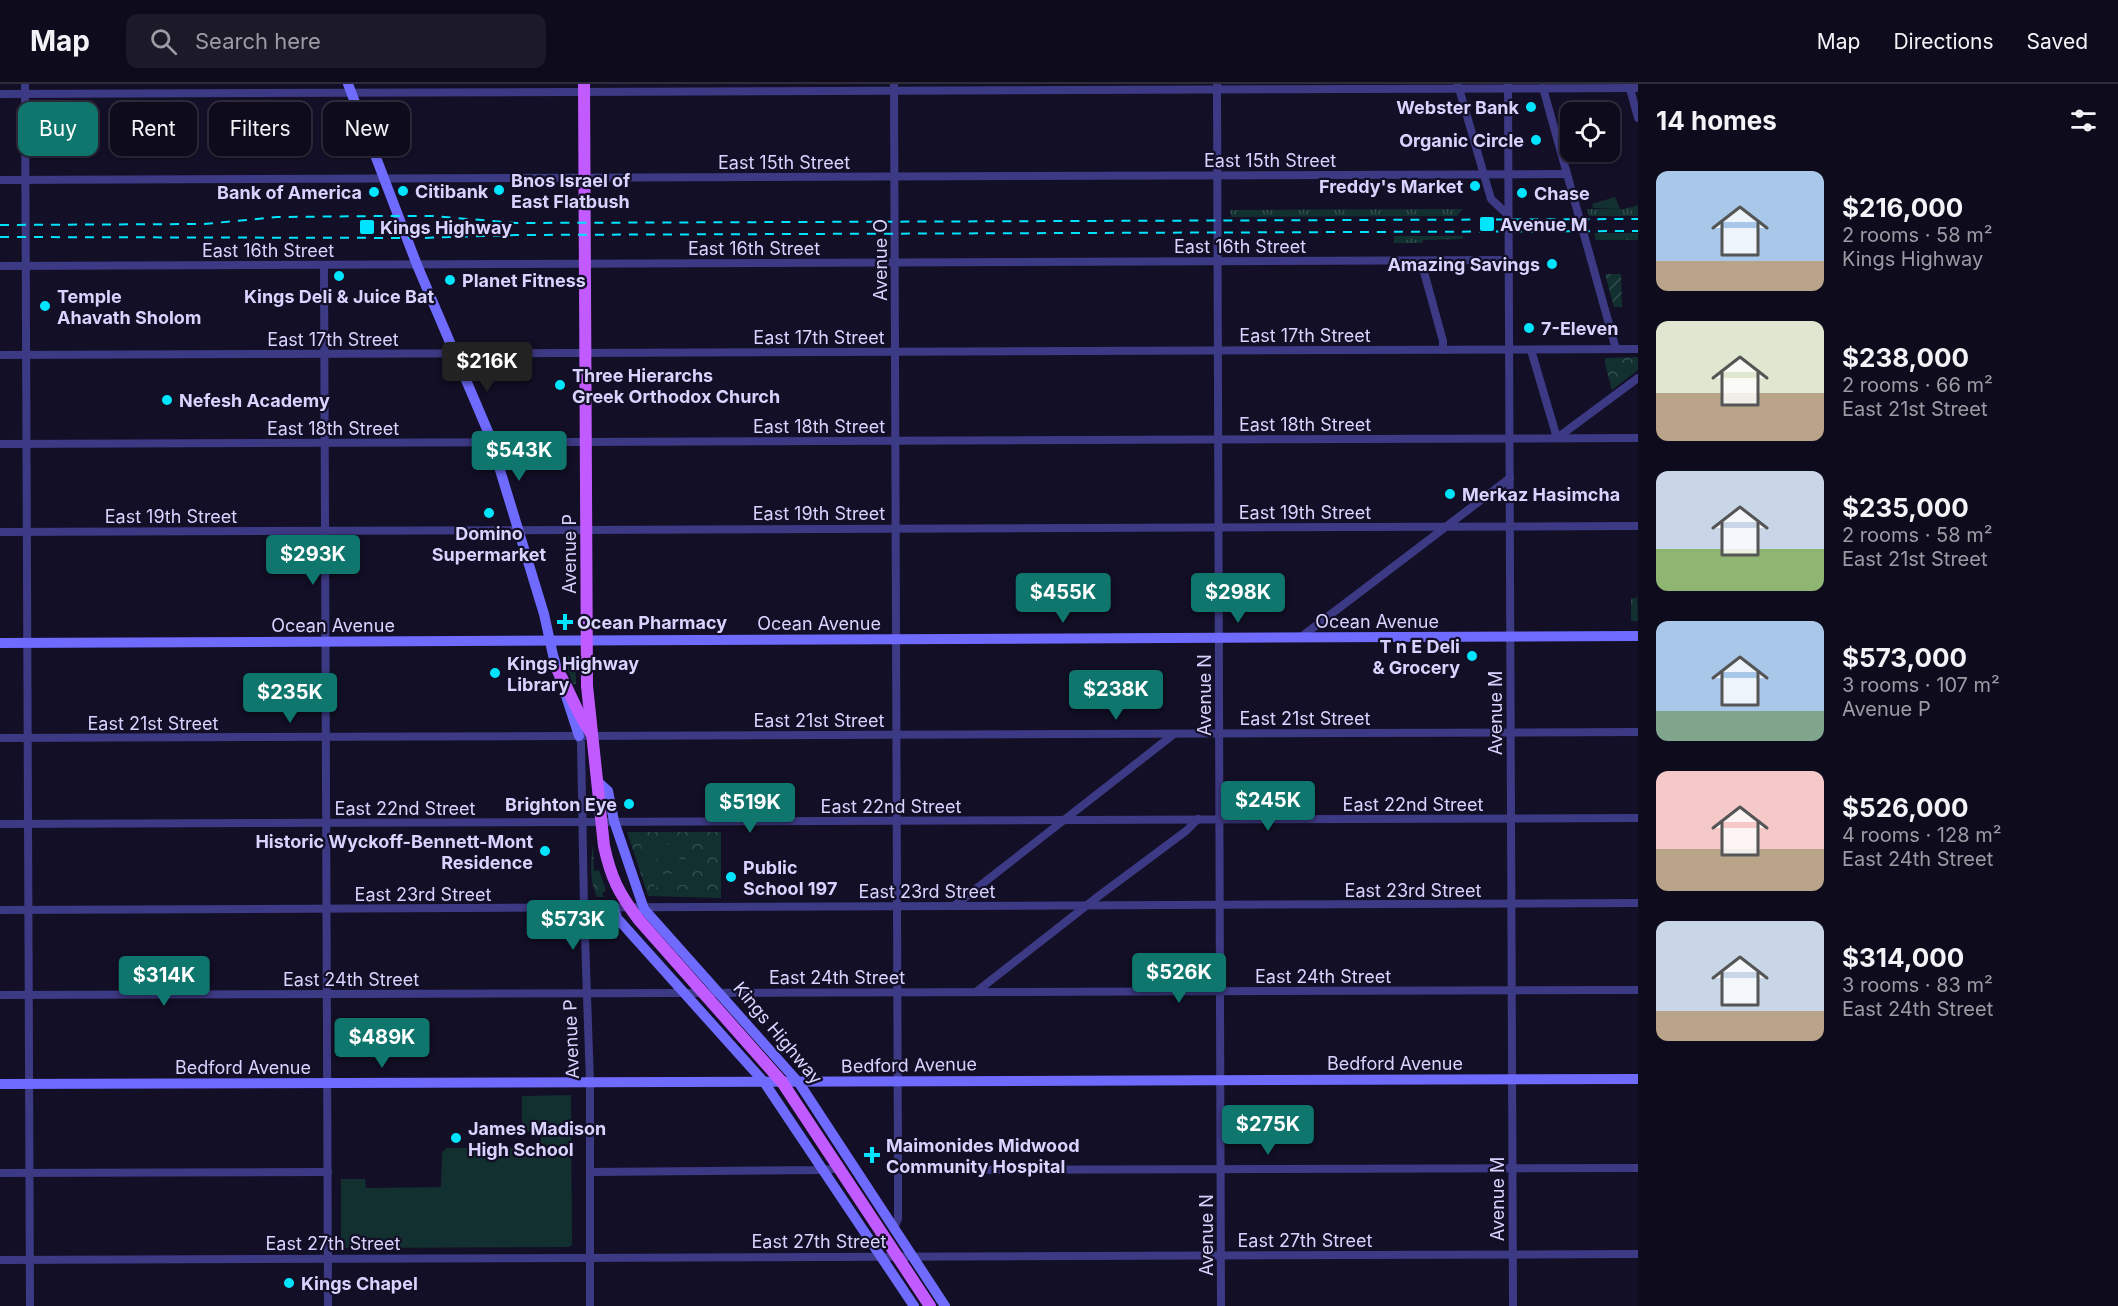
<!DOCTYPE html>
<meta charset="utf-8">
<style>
:root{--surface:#0e0b1c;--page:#1c1929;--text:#f1f3f6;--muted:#9b9ba3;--line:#2e2b3b;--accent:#0f766e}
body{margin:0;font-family:Inter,sans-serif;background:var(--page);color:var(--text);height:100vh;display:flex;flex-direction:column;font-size:22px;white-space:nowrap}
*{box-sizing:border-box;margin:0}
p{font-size:20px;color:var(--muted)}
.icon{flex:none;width:33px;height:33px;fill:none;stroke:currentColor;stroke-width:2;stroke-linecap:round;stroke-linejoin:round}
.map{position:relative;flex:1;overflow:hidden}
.sheet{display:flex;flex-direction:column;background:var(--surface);width:480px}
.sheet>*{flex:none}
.banner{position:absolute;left:18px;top:18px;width:570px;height:54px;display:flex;gap:12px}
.buttons{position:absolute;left:1560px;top:18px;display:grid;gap:12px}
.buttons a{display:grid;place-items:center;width:60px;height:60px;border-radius:12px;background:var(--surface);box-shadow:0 2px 4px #0004,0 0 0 2px var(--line);font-size:30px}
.price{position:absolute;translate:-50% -51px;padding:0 14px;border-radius:6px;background:var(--accent);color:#fff;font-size:20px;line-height:39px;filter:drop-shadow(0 2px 3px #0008)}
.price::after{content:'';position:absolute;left:50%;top:36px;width:18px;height:14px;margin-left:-9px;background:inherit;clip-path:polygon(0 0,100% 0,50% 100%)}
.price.on{background:#222;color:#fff}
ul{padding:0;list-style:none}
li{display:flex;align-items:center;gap:18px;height:150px;padding:0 18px}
li span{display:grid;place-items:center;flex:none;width:168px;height:120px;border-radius:12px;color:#555}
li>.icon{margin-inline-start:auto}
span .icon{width:72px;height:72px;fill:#fffc;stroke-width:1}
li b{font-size:26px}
h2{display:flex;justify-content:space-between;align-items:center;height:72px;padding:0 18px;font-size:26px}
.tag{padding:0 21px;border-radius:12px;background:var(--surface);box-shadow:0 2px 4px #0004,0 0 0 2px var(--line);font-size:21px;line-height:54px}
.tag.on{background:var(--accent);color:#fff}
header{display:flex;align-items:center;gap:36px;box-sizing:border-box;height:84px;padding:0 30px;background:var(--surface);border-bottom:2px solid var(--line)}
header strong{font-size:28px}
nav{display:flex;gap:33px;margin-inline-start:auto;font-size:21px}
.search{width:420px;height:54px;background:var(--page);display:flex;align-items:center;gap:15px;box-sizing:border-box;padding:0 21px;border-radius:12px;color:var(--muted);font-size:22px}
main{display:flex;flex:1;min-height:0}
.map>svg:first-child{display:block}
.grass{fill:url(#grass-tufts)}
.park{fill:url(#park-crowns)}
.garden{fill:url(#garden-furrows)}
.pitch{fill:#12302f}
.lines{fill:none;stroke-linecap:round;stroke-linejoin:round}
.street{stroke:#3d3a85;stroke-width:8}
.secondary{stroke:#6f6bff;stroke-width:10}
.primary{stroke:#c25bff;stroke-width:12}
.rail{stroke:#00e5ff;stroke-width:2;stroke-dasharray:9 8;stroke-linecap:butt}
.poi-dot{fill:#00e5ff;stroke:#130f26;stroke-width:2}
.labels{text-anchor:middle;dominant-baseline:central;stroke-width:4.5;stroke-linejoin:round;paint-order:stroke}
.poi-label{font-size:18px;font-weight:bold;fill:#d9d4ff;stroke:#130f26;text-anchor:start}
.street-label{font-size:18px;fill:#d9d4ff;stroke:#130f26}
</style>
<header>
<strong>Map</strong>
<div class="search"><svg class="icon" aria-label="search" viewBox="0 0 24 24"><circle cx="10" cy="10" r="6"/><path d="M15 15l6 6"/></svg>Search here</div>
<nav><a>Map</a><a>Directions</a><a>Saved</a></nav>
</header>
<main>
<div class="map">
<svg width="1638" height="1222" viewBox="0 0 1638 1222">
<defs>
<pattern id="grass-tufts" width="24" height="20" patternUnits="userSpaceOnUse" patternTransform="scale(1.5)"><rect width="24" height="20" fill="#12302f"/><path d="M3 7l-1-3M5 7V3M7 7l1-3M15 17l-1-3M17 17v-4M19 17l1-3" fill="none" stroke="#344d4e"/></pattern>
<pattern id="park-crowns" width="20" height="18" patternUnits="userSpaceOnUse" patternTransform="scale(1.5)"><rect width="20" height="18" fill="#12302f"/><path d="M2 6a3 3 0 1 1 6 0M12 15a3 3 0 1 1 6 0" fill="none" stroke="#344d4e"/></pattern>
<pattern id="garden-furrows" width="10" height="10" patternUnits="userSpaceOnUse" patternTransform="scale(1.5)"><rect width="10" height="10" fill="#12302f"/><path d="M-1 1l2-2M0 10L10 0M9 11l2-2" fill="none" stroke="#344d4e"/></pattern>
</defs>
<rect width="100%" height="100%" fill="#130f26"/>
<g class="grass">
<polygon points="1638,121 1638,132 1589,132 1587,125 1624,125"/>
<polygon points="1463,125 1457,132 1231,133 1230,126"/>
<polygon points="1594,149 1638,149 1638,156 1596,156"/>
<polygon points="1394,152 1463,152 1463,155 1423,156 1422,159 1394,159"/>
<polygon points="1637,506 1638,537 1631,537 1631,514 1637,514"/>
</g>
<g class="park">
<polygon points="1615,113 1620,125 1593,124 1592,120"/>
<polygon points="1638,273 1638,286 1612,306 1605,280 1605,274"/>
<polygon points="563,572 575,572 576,600 573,600"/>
<polygon points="627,748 721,748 721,814 648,812"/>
<path d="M593 760 594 787 599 786 606 807 602 809 604 813H597C589 797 591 774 593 760Z"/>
</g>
<polygon class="garden" points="1605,190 1621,190 1622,223 1614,223"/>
<g class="pitch">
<polygon points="649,756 651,761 677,760 677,772 655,772 659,784 650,787 646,775 653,772 651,769 645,772 640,759"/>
<rect x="662" y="775" width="26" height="12"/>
<polygon points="660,788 662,793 662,790 688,789 688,801 662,801 655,804 651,792"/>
<polygon points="571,1011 572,1161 569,1163 341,1164 341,1095 365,1095 366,1104 441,1103 442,1069 446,1064 541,1064 541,1048 522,1048 522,1012"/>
</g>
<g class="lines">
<g class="street">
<polyline points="25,0 30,1222"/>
<polyline points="1217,0 1221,1222"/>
<polyline points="1508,0 1513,1222"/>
<polyline points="1458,1 1491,115 1508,131"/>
<polyline points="1629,1 1638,34"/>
<polyline points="1543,4 1616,265"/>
<polyline points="0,10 1638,4"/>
<polyline points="0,96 1567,90"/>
<polyline points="1424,177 1424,188 1443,257 1443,266"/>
<polyline points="324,181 328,1222"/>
<polyline points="0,182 1509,176"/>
<polyline points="1531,266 1557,354 1638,294"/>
<polyline points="0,271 1638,265"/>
<polyline points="0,360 1638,354"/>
<polyline points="0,448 1638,442"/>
<polyline points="1301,553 1510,394"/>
<polyline points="579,652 581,659 584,824 590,999 590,1222"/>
<polyline points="0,654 1638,648"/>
<polyline points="0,740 1638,734"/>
<polyline points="954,822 1174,650"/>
<polyline points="0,826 1638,819"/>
<polyline points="976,908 1100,811 1186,747 1198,735"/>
<polyline points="0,911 1638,906"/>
<polyline points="898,1086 1638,1084"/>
<polyline points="590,1088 823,1086 841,1084"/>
<polyline points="0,1089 328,1088"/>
<polyline points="894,1144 898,1135 898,1086 894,0"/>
<polyline points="0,1176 1638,1170"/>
</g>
<g class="secondary">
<polyline points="348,0 417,181 489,350 544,530 553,571 560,595"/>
<polyline points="0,559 1638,552"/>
<polyline points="566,612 579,652"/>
<polyline points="598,698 608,707 614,737 644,825 799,999 945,1222"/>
<polyline points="614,824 617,834 764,998 914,1222"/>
<polyline points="0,1000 1638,995"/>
</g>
<g class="primary">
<path d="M584 0 587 602 604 762C611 794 619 810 639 836L782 998 930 1222"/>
<path d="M558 587C570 607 577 630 591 649"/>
</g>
<g class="rail">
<polyline points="0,141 204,140 277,133 382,132 433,132 516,139 1638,135"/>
<polyline points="0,153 422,154 515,151 1638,147"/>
</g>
</g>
<g class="poi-dot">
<circle cx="1531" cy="23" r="6"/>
<circle cx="1536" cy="56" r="6"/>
<circle cx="1475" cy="102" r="6"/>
<circle cx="499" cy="106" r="6"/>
<circle cx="403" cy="107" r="6"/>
<circle cx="374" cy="108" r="6"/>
<circle cx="1522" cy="109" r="6"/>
<rect x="1479" y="132" width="16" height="16" rx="3"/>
<rect x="359" y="135" width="16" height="16" rx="3"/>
<circle cx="1552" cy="180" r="6"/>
<circle cx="339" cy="192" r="6"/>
<circle cx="450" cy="196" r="6"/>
<circle cx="45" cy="222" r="6"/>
<circle cx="1529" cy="244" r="6"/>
<circle cx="560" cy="301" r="6"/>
<circle cx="167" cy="316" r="6"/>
<circle cx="1450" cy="410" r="6"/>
<circle cx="489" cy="429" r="6"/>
<path d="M562 529h6v6h6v6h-6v6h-6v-6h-6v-6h6z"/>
<circle cx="1472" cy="572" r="6"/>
<circle cx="495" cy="589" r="6"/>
<circle cx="629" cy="720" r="6"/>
<circle cx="545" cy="767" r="6"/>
<circle cx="731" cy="793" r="6"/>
<circle cx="456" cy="1054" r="6"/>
<path d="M869 1062h6v6h6v6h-6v6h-6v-6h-6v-6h6z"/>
<circle cx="289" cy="1199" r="6"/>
</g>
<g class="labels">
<g class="poi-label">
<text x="1519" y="23" text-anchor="end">Webster Bank</text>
<text x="1524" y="56" text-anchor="end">Organic Circle</text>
<text x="511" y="96">Bnos Israel of<tspan x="511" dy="21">East Flatbush</tspan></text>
<text x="1463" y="102" text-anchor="end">Freddy's Market</text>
<text x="415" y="107">Citibank</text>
<text x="362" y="108" text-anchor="end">Bank of America</text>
<text x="1534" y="109">Chase</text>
<text x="1500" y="140">Avenue M</text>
<text x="380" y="143">Kings Highway</text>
<text x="1540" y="180" text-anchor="end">Amazing Savings</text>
<text x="462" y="196">Planet Fitness</text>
<text x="57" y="212">Temple<tspan x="57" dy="21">Ahavath Sholom</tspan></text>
<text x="339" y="212" text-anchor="middle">Kings Deli &amp; Juice Bat</text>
<text x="1541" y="244">7-Eleven</text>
<text x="572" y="291">Three Hierarchs<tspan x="572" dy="21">Greek Orthodox Church</tspan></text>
<text x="179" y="316">Nefesh Academy</text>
<text x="1462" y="410">Merkaz Hasimcha</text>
<text x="489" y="449" text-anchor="middle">Domino<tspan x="489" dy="21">Supermarket</tspan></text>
<text x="577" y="538">Ocean Pharmacy</text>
<text x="1460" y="562" text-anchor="end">T n E Deli<tspan x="1460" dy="21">&amp; Grocery</tspan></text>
<text x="507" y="579">Kings Highway<tspan x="507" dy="21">Library</tspan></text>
<text x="617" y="720" text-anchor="end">Brighton Eye</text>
<text x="533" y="757" text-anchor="end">Historic Wyckoff-Bennett-Mont<tspan x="533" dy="21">Residence</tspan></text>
<text x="743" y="783">Public<tspan x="743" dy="21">School 197</tspan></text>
<text x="468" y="1044">James Madison<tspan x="468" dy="21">High School</tspan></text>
<text x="886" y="1061">Maimonides Midwood<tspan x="886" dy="21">Community Hospital</tspan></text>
<text x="301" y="1199">Kings Chapel</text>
</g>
<g class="street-label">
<text x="1270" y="76">East 15th Street</text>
<text x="784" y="78">East 15th Street</text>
<text x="1240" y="162">East 16th Street</text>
<text x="754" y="164">East 16th Street</text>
<text x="268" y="166">East 16th Street</text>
<text transform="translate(880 176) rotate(-90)">Avenue O</text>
<text x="1305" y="251">East 17th Street</text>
<text x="819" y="253">East 17th Street</text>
<text x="333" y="255">East 17th Street</text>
<text x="1305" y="340">East 18th Street</text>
<text x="819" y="342">East 18th Street</text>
<text x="333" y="344">East 18th Street</text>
<text x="1305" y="428">East 19th Street</text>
<text x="819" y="429">East 19th Street</text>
<text x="171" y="432">East 19th Street</text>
<text transform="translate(569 470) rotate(-90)">Avenue P</text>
<text x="1377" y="537">Ocean Avenue</text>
<text x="819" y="539">Ocean Avenue</text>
<text x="333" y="541">Ocean Avenue</text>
<text transform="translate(1204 611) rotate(-90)">Avenue N</text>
<text transform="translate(1495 629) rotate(-90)">Avenue M</text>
<text x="1305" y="634">East 21st Street</text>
<text x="819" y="636">East 21st Street</text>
<text x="153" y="639">East 21st Street</text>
<text x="1413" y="720">East 22nd Street</text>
<text x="891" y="722">East 22nd Street</text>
<text x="405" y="724">East 22nd Street</text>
<text x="1413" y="806">East 23rd Street</text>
<text x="927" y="807">East 23rd Street</text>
<text x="423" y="810">East 23rd Street</text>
<text x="1323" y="892">East 24th Street</text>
<text x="837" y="893">East 24th Street</text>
<text x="351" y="895">East 24th Street</text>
<text transform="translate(778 949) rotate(50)">Kings Highway</text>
<text transform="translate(571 955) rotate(-92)">Avenue P</text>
<text x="1395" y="979">Bedford Avenue</text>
<text transform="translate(909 981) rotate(-1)">Bedford Avenue</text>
<text x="243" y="983">Bedford Avenue</text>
<text transform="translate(1497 1115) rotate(-90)">Avenue M</text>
<text transform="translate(1206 1151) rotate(-90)">Avenue N</text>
<text x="1305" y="1156">East 27th Street</text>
<text x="819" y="1157">East 27th Street</text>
<text x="333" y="1159">East 27th Street</text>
</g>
</g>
</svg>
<div class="buttons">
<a><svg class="icon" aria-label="locate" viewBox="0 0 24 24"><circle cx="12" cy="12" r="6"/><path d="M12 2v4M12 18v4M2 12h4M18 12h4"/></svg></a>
</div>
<b class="price on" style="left:487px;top:309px">$216K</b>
<b class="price" style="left:519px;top:398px">$543K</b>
<b class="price" style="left:313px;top:502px">$293K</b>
<b class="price" style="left:1063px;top:540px">$455K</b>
<b class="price" style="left:1238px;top:540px">$298K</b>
<b class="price" style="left:1116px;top:637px">$238K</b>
<b class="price" style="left:290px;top:640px">$235K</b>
<b class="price" style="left:1268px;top:748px">$245K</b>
<b class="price" style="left:750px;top:750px">$519K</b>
<b class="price" style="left:573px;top:867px">$573K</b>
<b class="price" style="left:1179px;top:920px">$526K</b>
<b class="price" style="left:164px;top:923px">$314K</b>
<b class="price" style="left:382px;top:985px">$489K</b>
<b class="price" style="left:1268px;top:1072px">$275K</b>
<div class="banner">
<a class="tag on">Buy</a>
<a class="tag">Rent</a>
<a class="tag">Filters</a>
<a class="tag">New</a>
</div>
</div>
<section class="sheet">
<h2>14 homes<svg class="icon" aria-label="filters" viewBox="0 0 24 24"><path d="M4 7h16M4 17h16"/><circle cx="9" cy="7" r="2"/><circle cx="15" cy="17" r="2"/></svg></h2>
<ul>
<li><span style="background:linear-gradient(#a9c7e8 75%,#b9a48a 0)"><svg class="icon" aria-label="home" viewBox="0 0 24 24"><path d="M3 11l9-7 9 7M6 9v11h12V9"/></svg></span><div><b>$216,000</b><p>2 rooms · 58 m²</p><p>Kings Highway</p></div></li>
<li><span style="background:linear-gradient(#dfe7d0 60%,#b9a48a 0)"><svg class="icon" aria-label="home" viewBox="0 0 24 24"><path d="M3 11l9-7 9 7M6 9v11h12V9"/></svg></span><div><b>$238,000</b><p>2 rooms · 66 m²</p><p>East 21st Street</p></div></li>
<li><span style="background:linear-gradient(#c9d6e8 65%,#8fb573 0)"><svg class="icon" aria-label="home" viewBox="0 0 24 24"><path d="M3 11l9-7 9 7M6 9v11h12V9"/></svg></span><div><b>$235,000</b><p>2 rooms · 58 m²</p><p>East 21st Street</p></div></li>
<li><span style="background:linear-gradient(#a9c7e8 75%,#7fa58c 0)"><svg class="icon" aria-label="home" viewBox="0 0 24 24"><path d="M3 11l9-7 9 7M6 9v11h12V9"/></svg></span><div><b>$573,000</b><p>3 rooms · 107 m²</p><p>Avenue P</p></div></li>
<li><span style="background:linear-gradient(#f6c9c9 65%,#b9a48a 0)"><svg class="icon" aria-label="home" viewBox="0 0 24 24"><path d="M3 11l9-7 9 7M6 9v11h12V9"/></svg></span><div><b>$526,000</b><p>4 rooms · 128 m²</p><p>East 24th Street</p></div></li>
<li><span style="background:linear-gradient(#c9d6e8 75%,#b9a48a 0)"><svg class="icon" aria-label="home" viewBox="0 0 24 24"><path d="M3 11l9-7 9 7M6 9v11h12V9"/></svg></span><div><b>$314,000</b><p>3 rooms · 83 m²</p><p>East 24th Street</p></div></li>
</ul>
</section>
</main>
